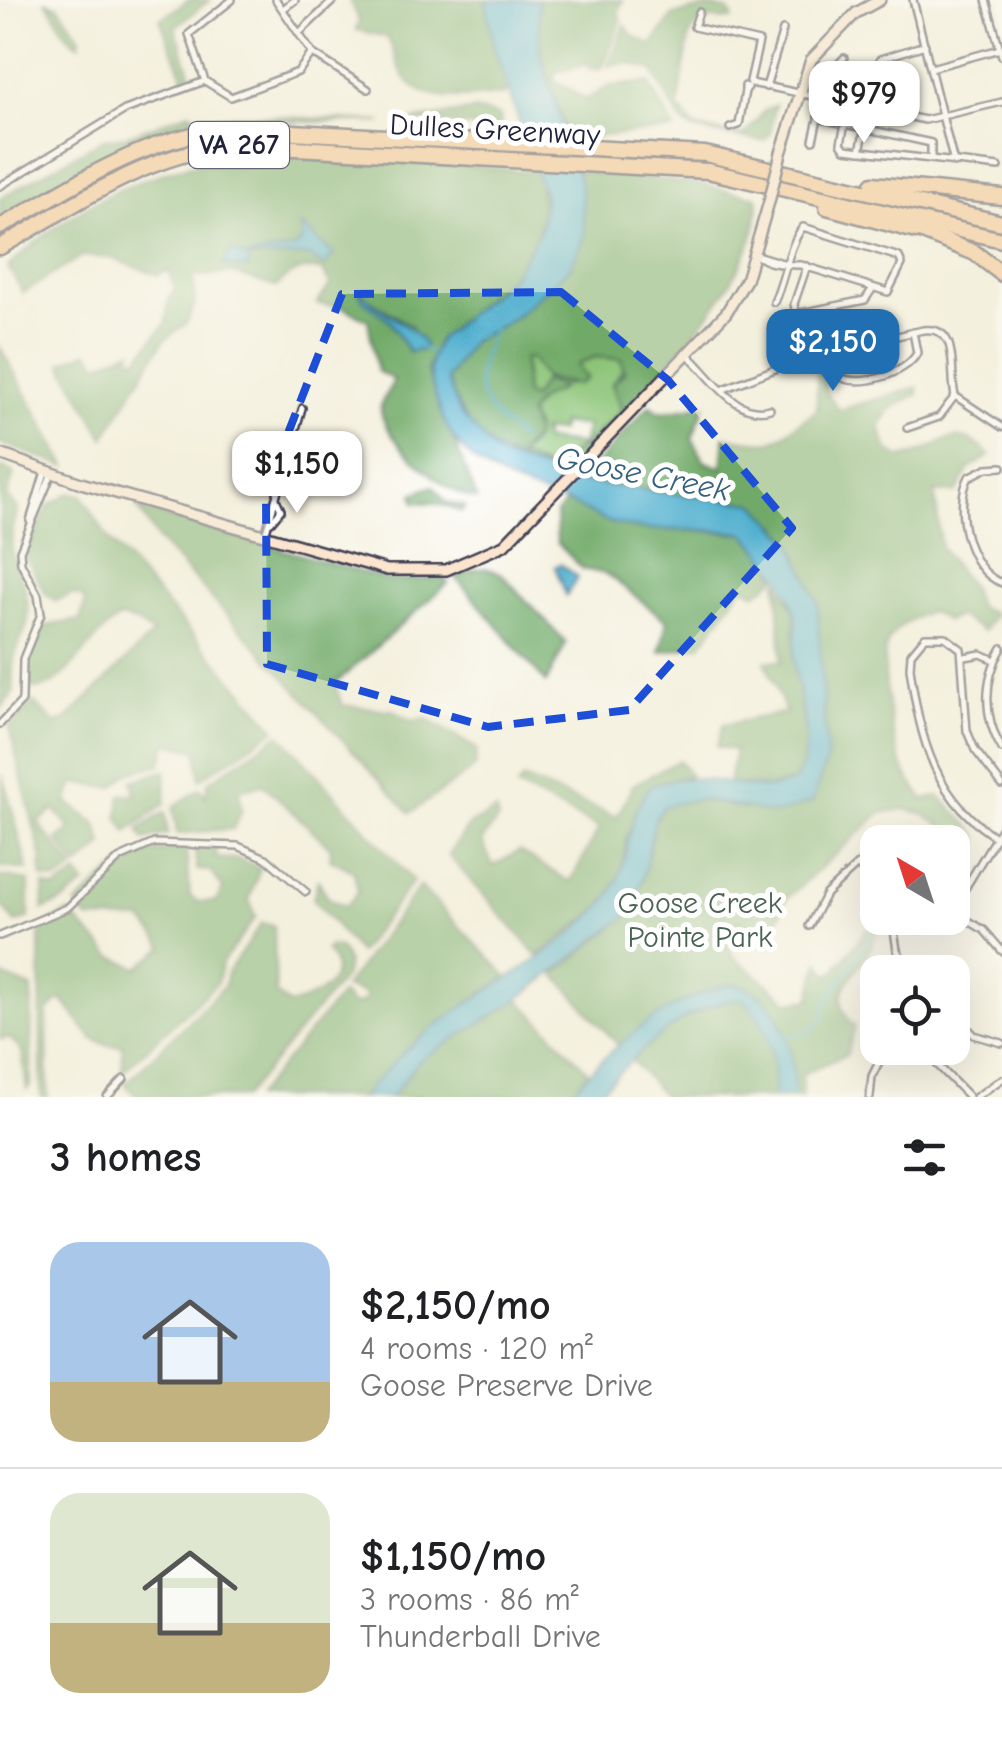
<!DOCTYPE html>
<meta charset="utf-8">
<style>
:root{--surface:#fff;--page:#f6f6f6;--text:#202124;--muted:#757577;--line:#e0e0e0;--accent:#1f6fb2}
body{margin:0;font-family:"Comic Neue",sans-serif;background:var(--page);color:var(--text);height:100vh;display:flex;flex-direction:column;font-size:38px;white-space:nowrap}
*{box-sizing:border-box;margin:0}
p{font-size:32px;color:var(--muted)}
.icon{flex:none;width:55px;height:55px;fill:none;stroke:currentColor;stroke-width:2;stroke-linecap:round;stroke-linejoin:round}
.map{position:relative;height:1097px;overflow:hidden}
.drawer{display:flex;flex-direction:column;background:var(--surface);flex:1}
.drawer>*{flex:none}
.needle{width:65px;rotate:321deg}
.tools{position:absolute;left:860px;top:825px;display:grid;gap:20px}
.tools a{display:grid;place-items:center;width:110px;height:110px;border-radius:20px;background:var(--surface);box-shadow:0 10px 40px #0002;font-size:50px}
.price{position:absolute;translate:-50% -85px;padding:0 22px;border-radius:20px;background:#fff;color:#222;font-size:32px;line-height:65px;filter:drop-shadow(0 2px 5px #0008)}
.price::after{content:'';position:absolute;left:50%;top:60px;width:30px;height:22px;margin-left:-15px;background:inherit;clip-path:polygon(0 0,100% 0,50% 100%)}
.price.selected{background:var(--accent);color:#fff}
ul{padding:0;list-style:none}
li{display:flex;align-items:center;gap:30px;height:250px;padding:0 50px}
li+li{border-top:2px solid var(--line)}
li span{display:grid;place-items:center;flex:none;width:280px;height:200px;border-radius:30px;color:#555}
li>.icon{margin-inline-start:auto}
span .icon{width:120px;height:120px;fill:#fffc;stroke-width:1}
li b{font-size:42px}
h2{display:flex;justify-content:space-between;align-items:center;height:120px;padding:0 50px;font-size:42px}
.map>svg:first-child{display:block}
.green{fill:#8cc477;stroke:#577359;stroke-width:2.5;fill-rule:evenodd}
.forest{fill:#71aa68;stroke:#4a6652;stroke-width:2.5;fill-rule:evenodd}
.water{fill:#4eaecd;stroke:#386884;stroke-width:2.5}
.lines{fill:none;stroke-linecap:round;stroke-linejoin:round}
.stream{stroke:#4eaecd;stroke-width:2.5}
.minor-casing{stroke:#424153;stroke-width:10}
.secondary-casing{stroke:#424153;stroke-width:14}
.motorway-casing{stroke:#424153;stroke-width:19}
.minor{stroke:#fff;stroke-width:5}
.secondary{stroke:#fbe5cf;stroke-width:9}
.motorway{stroke:#f6be87;stroke-width:14}
.secondary-bridge-casing{stroke:#424153;stroke-width:14;stroke-linecap:butt}
.secondary-bridge{stroke:#fbe5cf;stroke-width:9}
.marked{fill:none;stroke:#1d4ed8;stroke-width:8;stroke-dasharray:20 12;stroke-linejoin:round}
.labels{text-anchor:middle;dominant-baseline:central;stroke-width:10;stroke-linejoin:round;paint-order:stroke}
.shield{fill:#fff;stroke:#646476;stroke-width:2.5}
.shield-label{font-size:28px;font-weight:bold;fill:#22223b}
.street-label{font-size:30px;fill:#22223b;stroke:#fff}
.park-label{font-size:30px;fill:#4c6353;stroke:#fff}
.water-label{font-size:32px;font-style:italic;fill:#36617d;stroke:#fff}
</style>
<div class="map">
<svg width="1002" height="1097" viewBox="0 0 1002 1097">
<rect width="100%" height="100%" fill="#fff"/>
<filter id="ink" filterUnits="userSpaceOnUse"><feTurbulence type="fractalNoise" baseFrequency=".01" numOctaves="2"/><feDisplacementMap in="SourceGraphic" scale="20" xChannelSelector="R" yChannelSelector="G"/><feConvolveMatrix kernelMatrix="1 2 1 2 8 2 1 2 1" color-interpolation-filters="sRGB"/></filter>
<filter id="wash" filterUnits="userSpaceOnUse"><feTurbulence type="fractalNoise" baseFrequency=".0048" numOctaves="4" result="noise"/><feDisplacementMap in="SourceGraphic" scale="40" xChannelSelector="R" yChannelSelector="G"/><feGaussianBlur stdDeviation="2.25" result="paint"/><feColorMatrix in="noise" values="0 0 0 0 0 0 0 0 0 0 0 0 0 0 0 0 0 1.4 0 .05"/><feComposite in="paint" operator="in"/></filter>
<g filter="url(#wash)">
<rect width="100%" height="100%" fill="#f4f0de"/>
<path class="green" d="M524 357 532 359 544 378 567 385 586 378 576 365 594 357 621 359 625 366 612 384 622 411 583 447 545 468 517 456 533 443 536 429 528 414 548 390 544 380 532 399 525 395ZM561 423 587 426 582 445 543 440 542 431H560Z"/>
<g class="forest">
<path d="M44 0 58 6 81 36 80 44C61 38 59 13 44 0Z"/>
<polygon points="189,0 210,0 175,27 191,75 185,81 160,19"/>
<path d="M349 0H486L508 89 505 94C475 97 429 106 407 80 397 69 395 50 387 37L356 30 359 20Z"/>
<polygon points="538,0 623,0 618,11 621,21 602,68 589,69 587,64 556,72 553,79 586,99 610,86 649,82 675,130 590,137 566,132 540,53"/>
<path d="M710 7 729 11 733 19C711 22 705 10 689 37L678 107 696 128 744 136 765 110 775 105 770 135 763 141 693 130 681 122 652 70 629 63 608 66 625 25 632 35 652 45 673 15Z"/>
<polygon points="475,110 500,116 501,125 495,129 411,121"/>
<path d="M191 112 200 118 245 115 382 122H216L179 129 95 166 0 219V198L104 139C132 138 163 120 191 112Z"/>
<path d="M239 155 427 161 537 172C568 285 448 294 427 371L477 499C452 499 378 436 381 407 381 400 390 389 394 380L377 371 368 320 342 307 317 304 330 285 323 271C302 266 291 272 276 287L231 273 193 277 195 305 186 324 164 340 104 438 62 363 88 351 99 364 132 350 130 356 137 359 166 323 169 297 175 290 169 270 158 275 111 258 82 256 23 293 8 267C75 202 147 170 239 155ZM361 294 412 327 409 352 389 320Z"/>
<path d="M577 170 698 184 757 197C769 279 617 417 564 476 498 456 472 448 447 379L471 342 511 320 569 269 585 236ZM594 357 621 359 624 372 612 384 622 411 583 447 545 468 518 456 536 435 529 414C538 394 549 398 562 388L544 380 532 398 525 395 524 358 532 359 544 378 577 385 586 379 577 365Z"/>
<path d="M823 328 825 391 839 410 918 387V394L889 410 880 428 887 449 901 458C942 450 955 418 990 456L969 469 957 492 935 493 941 548 971 587 979 608 995 614 983 631 958 616 947 621 930 611C913 618 894 626 887 644 879 666 893 745 903 767 908 779 917 790 924 800L939 796 978 834 979 847 953 841 941 825 923 814 905 809 881 813 786 899 769 945 754 939 740 921 724 938 734 957 790 1002 810 999 819 962 830 976 869 927 884 918 885 930 876 934C872 942 872 949 866 956 848 982 828 1000 855 1027L847 1054 802 1074V1097H664L555 974 626 917 643 879 655 819 664 806 698 799 744 809 812 802 792 542 638 490 580 482 650 405 660 413 705 405 692 438 705 462 722 468 725 436C784 449 771 440 817 410V329Z"/>
<polygon points="0,347 67,467 0,443"/>
<path d="M0 467 14 473 7 496 18 509C0 567 25 562 28 608 31 638 6 646 14 692L1 709Z"/>
<polygon points="433,486 447,503 465,506 462,512 436,503 415,502 413,494"/>
<path d="M70 493 82 495 107 537 276 729 200 779 197 750 167 743 161 764 128 773 113 788 74 783 67 802 97 824 103 845 78 867 57 840 71 829 54 809 38 823 75 869 57 881 42 878 41 855 9 727 33 702 55 723 66 720 153 634 136 622 120 618C91 632 60 700 29 687L27 664 44 626 80 620 85 604 83 597 72 594 56 601 45 593 25 556 48 506Z"/>
<polygon points="567,502 614,524 746,534 763,552 776,577 756,594 743,586 701,645 660,652 667,621 607,574 583,569 557,543 556,514"/>
<polygon points="138,508 389,580 444,578 448,583 335,684 342,705 392,710 412,721 426,718 477,749 475,768 410,813 157,539"/>
<polygon points="485,568 501,573 566,643 546,683 453,574"/>
<polygon points="777,580 795,612 794,661 807,744 805,762 795,781 770,787 729,783 735,750 717,747 723,725 786,712 765,661 782,661"/>
<polygon points="280,734 413,881 359,953 313,899 318,880 329,899 346,906 358,892 354,872 330,859 331,848 263,784 239,790 242,810 233,829 177,834 173,807 200,789 206,796 208,782"/>
<polygon points="679,760 690,775 650,786 626,838 624,866 615,889 601,907 538,956 448,855 470,824 496,811 498,819 482,841 493,866 519,851 570,882 599,828 517,787 523,779 617,817 633,785"/>
<polygon points="166,770 165,804 127,832 118,817 121,795 136,794 132,781"/>
<polygon points="3,775 28,870 0,867"/>
<polygon points="165,812 168,834 144,840 138,830"/>
<path d="M194 847H216V858L239 859 260 868 249 900 256 917 222 963 217 983 122 1072 123 1046C85 1048 84 1022 61 999L47 1012 48 1097H41L40 936 49 923 69 912 111 956 138 968 164 947 143 920 88 919 76 905C118 866 127 851 186 848L190 896 199 902 216 901 223 889 211 871 197 870Z"/>
<polygon points="78,874 85,884 66,900 43,910 44,885 55,889"/>
<polygon points="0,876 29,881 29,918 16,923 0,903"/>
<polygon points="420,886 508,977 470,1001 363,1097 255,1097 341,994 353,1006 365,1001 365,994 344,987"/>
<path d="M262 923 274 926 276 994 289 1005C315 998 352 980 326 950L329 946 340 948 347 961 345 976 244 1097H137L125 1084 224 986 227 973Z"/>
<polygon points="0,975 32,988 31,1085 27,1090 22,1052 10,1038 0,1039"/>
<polygon points="519,999 589,1072 567,1097 391,1097 419,1061"/>
</g>
<g class="water">
<path d="M486 0H538L540 53 581 186 585 237 569 269 511 320 471 342 447 379 460 413 499 456 580 482 755 503 792 542 817 601 827 759 812 802 777 814 698 799 664 806 655 819 643 879 626 917 519 999 419 1061 391 1097H363C367 1089 376 1082 383 1074 443 1003 539 974 602 905 634 870 619 825 650 786 706 762 749 803 795 781 818 743 796 701 794 660 793 645 798 627 795 613 789 586 764 554 746 534 703 526 657 535 615 524 597 519 582 507 565 502 513 485 459 468 440 410 430 382 424 365 440 338L512 277 540 231 544 196 494 47Z"/>
<polygon points="300,225 334,254 324,267 309,256 249,258 248,269 223,265 232,250 245,257 295,248 303,239"/>
<path d="M358 288C377 313 407 319 425 345L421 350 409 352 389 320 363 300Z"/>
<polygon points="560,564 578,577 566,595 555,567"/>
<path d="M732 984C783 991 795 1053 794 1097H774C776 1063 770 1019 741 999 682 1005 635 1056 595 1097H568C610 1046 667 999 732 984Z"/>
</g>
<g class="lines">
<g class="stream">
<path d="M494 327C471 385 470 399 521 439"/>
<polyline points="422,348 432,353"/>
<polyline points="782,1037 807,1033 823,1020 826,1004 877,925"/>
</g>
</g>
</g>
<g filter="url(#ink)">
<g class="lines">
<g class="minor-casing">
<g id="minor">
<polyline points="232,0 189,34 205,81 231,97 298,72 312,53 276,0"/>
<polyline points="913,0 954,163"/>
<polyline points="986,0 1002,56"/>
<polyline points="283,9 295,0"/>
<polyline points="699,12 694,27 759,42 750,81"/>
<polyline points="300,32 334,0"/>
<polyline points="312,53 368,89"/>
<polyline points="931,68 1000,49"/>
<polyline points="751,83 925,120 1002,102"/>
<polyline points="745,86 745,91 748,87"/>
<polyline points="766,87 783,30"/>
<polyline points="825,90 831,72 844,58"/>
<polyline points="818,118 931,143 931,159"/>
<polyline points="845,124 841,143 845,149 999,167"/>
<polyline points="730,128 739,125 745,91"/>
<polyline points="813,140 821,106"/>
<polyline points="860,151 880,59 925,45"/>
<polyline points="0,186 125,110 205,81"/>
<polyline points="807,266 794,304 796,314 865,300 873,288"/>
<path d="M774 302C785 279 788 246 803 227L899 257 902 264 888 292 801 265C784 264 771 266 756 255L789 265"/>
<path d="M913 332 917 353C907 374 857 389 839 376L837 359 846 348 923 330C961 325 949 372 955 396L1002 427"/>
<path d="M687 354C711 375 735 419 770 409"/>
<polyline points="724,389 775,369 788,359"/>
<polyline points="907,428 939,417 955,396"/>
<path d="M1002 467 987 468 969 477C953 507 967 571 1002 583"/>
<polyline points="30,521 45,472"/>
<polyline points="271,522 281,510 276,499"/>
<polyline points="265,535 302,408"/>
<path d="M1002 648C983 680 983 717 1002 749"/>
<polyline points="965,657 981,654 995,660"/>
<polyline points="0,724 22,701 23,659 41,614 38,595 21,563 20,551 52,473"/>
<path d="M1002 785 975 750 967 731 961 649 945 637H925L911 654 910 668C920 739 935 803 1002 841"/>
<polyline points="886,842 903,842"/>
<polyline points="857,865 878,887"/>
<polyline points="952,910 1002,827"/>
<polyline points="952,911 984,930 1002,951"/>
<polyline points="892,918 897,950 909,972"/>
<polyline points="809,926 826,894 878,846"/>
<polyline points="0,936 67,908 120,858 154,843 238,846 266,858 306,892"/>
<polyline points="867,1002 878,1006"/>
<polyline points="952,1010 974,1035 1002,1043"/>
<polyline points="921,1048 969,1097"/>
<polyline points="107,1097 124,1079"/>
<polyline points="870,1097 872,1076 886,1048"/>
<polyline points="976,1097 1002,1079"/>
</g>
</g>
<g class="secondary-casing">
<g id="secondary">
<polyline points="781,153 811,60 856,13 880,0"/>
<polyline points="0,454 81,483 387,570 446,570 504,545 726,313 746,280 769,202"/>
</g>
</g>
<g class="motorway-casing">
<g id="motorway">
<polyline points="873,184 1002,197"/>
<polyline points="827,207 916,231"/>
<path d="M0 227C75 185 148 133 236 129L705 154 1002 223"/>
<polyline points="925,233 975,253 1002,274"/>
<path d="M0 247C76 205 151 149 241 145L708 171 1002 240"/>
</g>
</g>
<use href="#minor" class="minor"/>
<use href="#secondary" class="secondary"/>
<use href="#motorway" class="motorway"/>
<g class="secondary-bridge-casing">
<polyline id="secondary-bridge" points="769,202 781,153"/>
</g>
<use href="#secondary-bridge" class="secondary-bridge"/>
</g>
</g>
<path d="M0 0H1002V1097H0ZM561 292 668 380 792 528 629 710 488 727 267 664 266 490 342 294Z" fill="#f4f0de" fill-opacity=".55" fill-rule="evenodd"/>
<path class="marked" d="M561 292 668 380 792 528 629 710 488 727 267 664 266 490 342 294Z"/>
<g class="labels">
<rect class="shield" x="189" y="122" width="100" height="46" rx="8"/>
<g class="shield-label">
<text x="239" y="145">VA 267</text>
</g>
<g class="street-label">
<text transform="translate(495 130) rotate(3)">Dulles Greenway</text>
</g>
<g class="park-label">
<text x="700" y="903">Goose Creek<tspan x="700" dy="34">Pointe Park</tspan></text>
</g>
<g class="water-label">
<text transform="translate(643 474) rotate(11)">Goose Creek</text>
</g>
</g>
</svg>
<div class="tools">
<a><svg class="needle" viewBox="-14 -14 28 28"><path d="M0-13l5 13h-10z" fill="#e53935"/><path d="M0 13l5-13h-10z" fill="#757577"/></svg></a>
<a><svg class="icon" aria-label="locate" viewBox="0 0 24 24"><circle cx="12" cy="12" r="6"/><path d="M12 2v4M12 18v4M2 12h4M18 12h4"/></svg></a>
</div>
<b class="price" style="left:864px;top:146px">$979</b>
<b class="price selected" style="left:833px;top:394px">$2,150</b>
<b class="price" style="left:297px;top:516px">$1,150</b>
</div>
<section class="drawer">
<h2>3 homes<svg class="icon" aria-label="filters" viewBox="0 0 24 24"><path d="M4 7h16M4 17h16"/><circle cx="9" cy="7" r="2"/><circle cx="15" cy="17" r="2"/></svg></h2>
<ul>
<li><span style="background:linear-gradient(#a9c7e8 70%,#c2b280 0)"><svg class="icon" aria-label="home" viewBox="0 0 24 24"><path d="M3 11l9-7 9 7M6 9v11h12V9"/></svg></span><div><b>$2,150/mo</b><p>4 rooms · 120 m²</p><p>Goose Preserve Drive</p></div></li>
<li><span style="background:linear-gradient(#dfe7d0 65%,#c2b280 0)"><svg class="icon" aria-label="home" viewBox="0 0 24 24"><path d="M3 11l9-7 9 7M6 9v11h12V9"/></svg></span><div><b>$1,150/mo</b><p>3 rooms · 86 m²</p><p>Thunderball Drive</p></div></li>
</ul>
</section>
